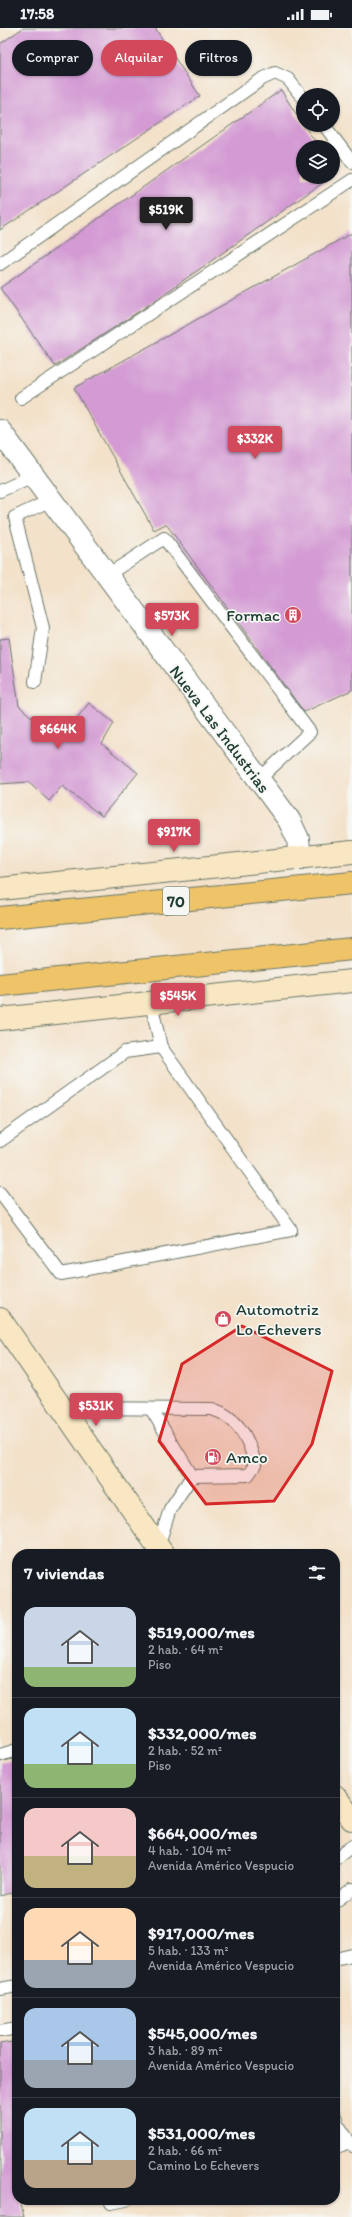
<!DOCTYPE html>
<html lang="es">
<meta charset="utf-8">
<style>
:root{--surface:#171b24;--page:#20242c;--text:#f1f3f6;--muted:#9ea1a6;--line:#363941;--accent:#d1495b}
body{margin:0;font-family:Itim,sans-serif;background:var(--page);color:var(--text);height:100vh;display:flex;flex-direction:column;font-size:15px;white-space:nowrap}
*{box-sizing:border-box;margin:0}
p{font-size:13px;color:var(--muted)}
.icon{flex:none;width:22px;height:22px;fill:none;stroke:currentColor;stroke-width:2;stroke-linecap:round;stroke-linejoin:round}
.map{position:relative;flex:1;overflow:hidden}
.details{position:absolute;left:12px;top:1521px;width:328px;height:656px;display:flex;flex-direction:column;background:var(--surface);border-radius:16px;box-shadow:0 1px 3px #0004}
.details>*{flex:none}
.guide{position:absolute;left:12px;top:12px;width:328px;height:36px;display:flex;gap:8px}
.fabs{position:absolute;left:296px;top:60px;display:grid;gap:8px}
.fabs a{display:grid;place-items:center;width:44px;height:44px;border-radius:50%;background:var(--surface);box-shadow:0 1px 3px #0004;font-size:20px}
.price{position:absolute;translate:-50% -34px;padding:0 9px;border-radius:4px;background:var(--accent);color:#fff;font-size:13px;line-height:26px;filter:drop-shadow(0 1px 2px #0008)}
.price::after{content:'';position:absolute;left:50%;top:24px;width:12px;height:9px;margin-left:-6px;background:inherit;clip-path:polygon(0 0,100% 0,50% 100%)}
.price.active{background:#222;color:#fff}
ul{padding:0;list-style:none}
li{display:flex;align-items:center;gap:12px;height:100px;padding:0 12px}
li+li{border-top:1px solid var(--line)}
li span{display:grid;place-items:center;flex:none;width:112px;height:80px;border-radius:12px;color:#555}
li>.icon{margin-inline-start:auto}
span .icon{width:48px;height:48px;fill:#fffc;stroke-width:1}
li b{font-size:17px}
h2{display:flex;justify-content:space-between;align-items:center;height:48px;padding:0 12px;font-size:17px}
.tag{padding:0 14px;border-radius:18px;background:var(--surface);box-shadow:0 1px 3px #0004;font-size:14px;line-height:36px}
.tag.active{background:var(--accent);color:#fff}
.status{display:flex;justify-content:space-between;align-items:center;height:28px;padding:0 20px;background:var(--surface);direction:ltr}
.status svg{height:11px;fill:currentColor}
.map>svg:first-child{display:block}
.building{fill:#d39ad3}
.lines{fill:none;stroke-linecap:round;stroke-linejoin:round}
.service-casing{stroke:#697668;stroke-width:14}
.minor-casing{stroke:#697668;stroke-width:24}
.secondary-casing{stroke:#697668;stroke-width:24}
.motorway-casing{stroke:#697668;stroke-width:24}
.service{stroke:#fff;stroke-width:12}
.minor{stroke:#fff;stroke-width:22}
.secondary{stroke:#f9e7c3;stroke-width:22}
.motorway{stroke:#efc469;stroke-width:22}
.marked{fill:#d62828;fill-opacity:0.2;stroke:#d62828;stroke-width:3;stroke-linejoin:round}
.labels{text-anchor:middle;dominant-baseline:central;stroke-width:3.5;stroke-linejoin:round;paint-order:stroke}
.shield{fill:#f6f6f2;stroke:#60746d;stroke-width:1}
.shield-label{font-size:16px;font-weight:bold;fill:#1f3d34}
.poi-label{font-size:17px;fill:#1f3d34;stroke:#f6f6f2;text-anchor:start}
.street-label{font-size:17px;fill:#1f3d34;stroke:#f6f6f2}
</style>
<div class="status"><b>17:58</b><svg viewBox="0 0 49 12"><path d="M0 12V9h3v3zM5 12V6h3v6zM10 12V3h3v9zM15 12V0h3v12zM26 1h20v11H26zM47 4h2v5h-2z"/></svg></div>
<div class="map">
<svg width="352" height="2189" viewBox="0 0 352 2189">
<rect width="100%" height="100%" fill="#f6f6f2"/>
<filter id="ink" filterUnits="userSpaceOnUse"><feTurbulence type="fractalNoise" baseFrequency=".025" numOctaves="2"/><feDisplacementMap in="SourceGraphic" scale="8" xChannelSelector="R" yChannelSelector="G"/><feConvolveMatrix kernelMatrix="1 2 1 2 8 2 1 2 1" color-interpolation-filters="sRGB"/></filter>
<filter id="wash" filterUnits="userSpaceOnUse"><feTurbulence type="fractalNoise" baseFrequency=".012" numOctaves="4" result="noise"/><feDisplacementMap in="SourceGraphic" scale="16" xChannelSelector="R" yChannelSelector="G"/><feGaussianBlur stdDeviation="0.9" result="paint"/><feColorMatrix in="noise" values="0 0 0 0 0 0 0 0 0 0 0 0 0 0 0 0 0 1.4 0 .05"/><feComposite in="paint" operator="in"/></filter>
<g filter="url(#wash)">
<rect width="100%" height="100%" fill="#f3e1c9"/>
<g id="blocks">
<g class="building">
<polygon points="23,0 155,0 200,68 0,202 0,16"/>
<polygon points="281,62 303,97 320,119 303,119 303,149 331,149 144,280 55,338 0,260"/>
<polygon points="352,205 352,662 304,684 166,496 154,502 74,360"/>
<polygon points="9,610 19,678 42,698 69,700 89,675 114,695 102,716 138,745 102,788 62,758 49,773 28,754 0,756 0,611"/>
<polygon points="17,1730 17,1863 0,1868 0,1734"/>
<polygon points="17,2013 17,2172 20,2172 24,2189 0,2189 0,2016"/>
</g>
</g>
</g>
<g filter="url(#ink)">
<use href="#blocks" fill-opacity="0" stroke="#697668" stroke-width="1"/>
<g class="lines">
<g class="service-casing">
<g id="service">
<polyline points="324,97 352,134"/>
<polyline points="0,236 262,51 275,45 288,51 303,70"/>
<polyline points="21,370 352,152"/>
<polyline points="0,463 33,448"/>
<polyline points="106,548 164,510 310,704 258,752"/>
<polyline points="35,654 43,600 15,489 51,472"/>
<polyline points="0,1113 125,1024 161,1019 151,975"/>
<polyline points="0,1165 61,1246 291,1202 161,1019"/>
<path d="M62 1380 212 1381C238 1389 250 1412 255 1437L248 1447 192 1448 170 1481 158 1519"/>
<polyline points="151,1381 192,1448"/>
<polyline points="0,1727 17,1722"/>
<polyline points="335,1831 352,1818"/>
<polyline points="335,1874 352,1861"/>
<polyline points="335,1931 352,1927"/>
<polyline points="0,1961 17,1958"/>
<polyline points="0,2003 17,2000"/>
<polyline points="335,2088 337,2095 352,2118"/>
<polyline points="335,2120 349,2114"/>
<polyline points="111,2175 126,2172"/>
</g>
</g>
<g class="minor-casing">
<polyline id="minor" points="0,403 289,792 298,811 300,830"/>
</g>
<g class="secondary-casing">
<g id="secondary">
<polyline points="0,861 352,824"/>
<polyline points="0,991 352,953"/>
<polyline points="0,1291 163,1526"/>
<polyline points="335,1768 352,1791"/>
</g>
</g>
<g class="motorway-casing">
<g id="motorway">
<polyline points="0,890 352,855"/>
<polyline points="0,957 352,921"/>
</g>
</g>
<use href="#service" class="service"/>
<use href="#minor" class="minor"/>
<use href="#secondary" class="secondary"/>
<use href="#motorway" class="motorway"/>
</g>
</g>
<path class="marked" d="M242 1298 332 1343 312 1416 274 1473 206 1476 159 1413 182 1336Z"/>
<defs>
<g id="building-disc" transform="scale(0.9)"><circle r="9.5" fill="#d1495b" stroke="#f6f6f2"/><path d="M-4-6H4V6H1V3H-1V6H-4ZM-2.5-4.3h1.7v1.8h-1.7ZM.8-4.3h1.7v1.8H.8ZM-2.5-1h1.7V.8h-1.7ZM.8-1h1.7V.8H.8Z" fill="#fff"/></g>
<g id="shop-disc" transform="scale(0.9)"><circle r="9.5" fill="#d1495b" stroke="#f6f6f2"/><path d="M-5-2.5h2.3a2.7 3.5 0 0 1 5.4 0H5L5.5 6h-11ZM-1.5-2.5h3a1.5 2.3 0 0 0-3 0Z" fill="#fff"/></g>
<g id="fuel-disc" transform="scale(0.9)"><circle r="9.5" fill="#d1495b" stroke="#f6f6f2"/><path d="M-5.5-6h7V0h2V4h1.3V-2.5L3-4.5l.8-.8L6-3V5H2.5V1h-1V6h-7ZM-4.2-4.7v3.2H.2V-4.7Z" fill="#fff"/></g>
</defs>
<g fill-rule="evenodd">
<use href="#building-disc" x="293" y="587"/>
<use href="#shop-disc" x="223" y="1291"/>
<use href="#fuel-disc" x="213" y="1429"/>
</g>
<g class="labels">
<rect class="shield" x="163" y="859" width="26" height="28" rx="3"/>
<g class="shield-label">
<text x="176" y="873">70</text>
</g>
<g class="poi-label">
<text x="280" y="587" text-anchor="end">Formac</text>
<text x="236" y="1281">Automotriz<tspan x="236" dy="20">Lo Echevers</tspan></text>
<text x="226" y="1429">Amco</text>
</g>
<g class="street-label">
<text transform="translate(220 701) rotate(53)">Nueva Las Industrias</text>
</g>
</g>
</svg>
<div class="fabs">
<a><svg class="icon" aria-label="locate" viewBox="0 0 24 24"><circle cx="12" cy="12" r="6"/><path d="M12 2v4M12 18v4M2 12h4M18 12h4"/></svg></a>
<a><svg class="icon" aria-label="layers" viewBox="0 0 24 24"><path d="M12 4l9 5-9 5-9-5zM3 14l9 5 9-5"/></svg></a>
</div>
<b class="price active" style="left:166px;top:203px">$519K</b>
<b class="price" style="left:255px;top:432px">$332K</b>
<b class="price" style="left:172px;top:609px">$573K</b>
<b class="price" style="left:58px;top:722px">$664K</b>
<b class="price" style="left:174px;top:825px">$917K</b>
<b class="price" style="left:178px;top:989px">$545K</b>
<b class="price" style="left:96px;top:1399px">$531K</b>
<div class="guide">
<a class="tag">Comprar</a>
<a class="tag active">Alquilar</a>
<a class="tag">Filtros</a>
</div>
<section class="details">
<h2>7 viviendas<svg class="icon" aria-label="filters" viewBox="0 0 24 24"><path d="M4 7h16M4 17h16"/><circle cx="9" cy="7" r="2"/><circle cx="15" cy="17" r="2"/></svg></h2>
<ul>
<li><span style="background:linear-gradient(#c9d6e8 75%,#8fb573 0)"><svg class="icon" aria-label="home" viewBox="0 0 24 24"><path d="M3 11l9-7 9 7M6 9v11h12V9"/></svg></span><div><b>$519,000/mes</b><p>2 hab. · 64 m²</p><p>Piso</p></div></li>
<li><span style="background:linear-gradient(#bfe0f5 70%,#8fb573 0)"><svg class="icon" aria-label="home" viewBox="0 0 24 24"><path d="M3 11l9-7 9 7M6 9v11h12V9"/></svg></span><div><b>$332,000/mes</b><p>2 hab. · 52 m²</p><p>Piso</p></div></li>
<li><span style="background:linear-gradient(#f6c9c9 60%,#c2b280 0)"><svg class="icon" aria-label="home" viewBox="0 0 24 24"><path d="M3 11l9-7 9 7M6 9v11h12V9"/></svg></span><div><b>$664,000/mes</b><p>4 hab. · 104 m²</p><p>Avenida Américo Vespucio</p></div></li>
<li><span style="background:linear-gradient(#ffd9b3 65%,#9aa5b1 0)"><svg class="icon" aria-label="home" viewBox="0 0 24 24"><path d="M3 11l9-7 9 7M6 9v11h12V9"/></svg></span><div><b>$917,000/mes</b><p>5 hab. · 133 m²</p><p>Avenida Américo Vespucio</p></div></li>
<li><span style="background:linear-gradient(#a9c7e8 65%,#9aa5b1 0)"><svg class="icon" aria-label="home" viewBox="0 0 24 24"><path d="M3 11l9-7 9 7M6 9v11h12V9"/></svg></span><div><b>$545,000/mes</b><p>3 hab. · 89 m²</p><p>Avenida Américo Vespucio</p></div></li>
<li><span style="background:linear-gradient(#bfe0f5 65%,#b9a48a 0)"><svg class="icon" aria-label="home" viewBox="0 0 24 24"><path d="M3 11l9-7 9 7M6 9v11h12V9"/></svg></span><div><b>$531,000/mes</b><p>2 hab. · 66 m²</p><p>Camino Lo Echevers</p></div></li>
</ul>
</section>
</div>
